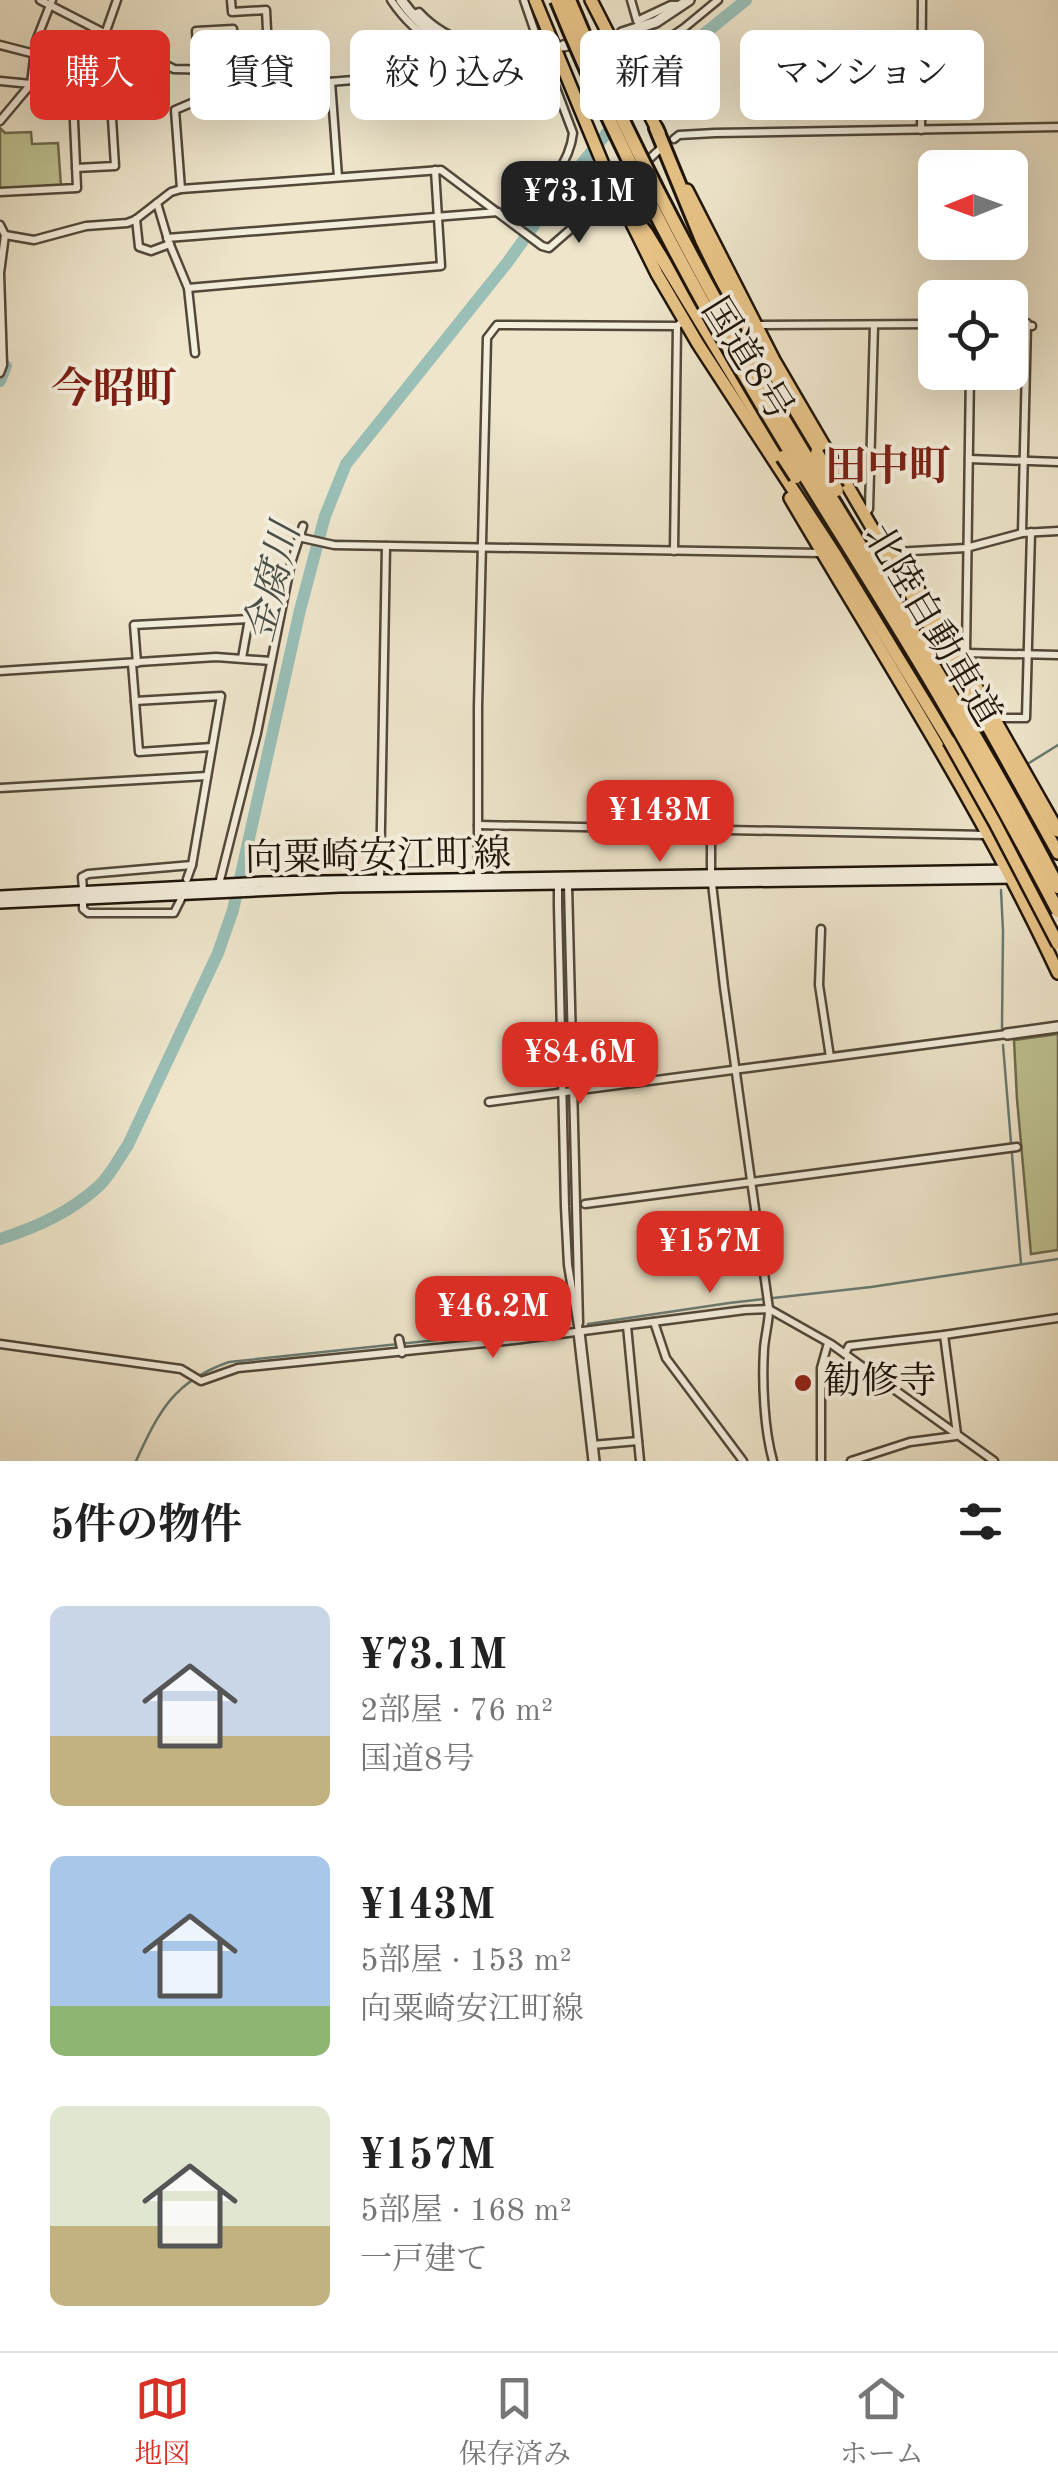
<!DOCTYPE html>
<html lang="ja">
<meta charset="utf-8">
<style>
:root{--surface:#fff;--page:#f6f6f6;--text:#222;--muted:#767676;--line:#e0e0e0;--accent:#d93025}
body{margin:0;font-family:"Old Standard TT","Noto Serif JP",serif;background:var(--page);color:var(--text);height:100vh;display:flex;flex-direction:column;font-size:38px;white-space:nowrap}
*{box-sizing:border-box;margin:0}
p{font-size:32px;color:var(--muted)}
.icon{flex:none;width:55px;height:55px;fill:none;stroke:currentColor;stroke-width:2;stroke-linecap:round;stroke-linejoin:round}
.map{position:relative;height:1461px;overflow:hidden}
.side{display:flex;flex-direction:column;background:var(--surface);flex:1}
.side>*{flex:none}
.hud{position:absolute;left:30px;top:30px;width:1000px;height:90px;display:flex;gap:20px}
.needle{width:65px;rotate:269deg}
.tools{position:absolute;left:918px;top:150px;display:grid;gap:20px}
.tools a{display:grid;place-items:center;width:110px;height:110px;border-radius:15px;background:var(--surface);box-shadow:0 10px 40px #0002;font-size:50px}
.price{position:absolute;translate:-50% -85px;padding:0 22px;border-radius:20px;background:var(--accent);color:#fff;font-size:32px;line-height:65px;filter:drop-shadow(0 2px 5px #0008)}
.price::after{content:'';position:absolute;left:50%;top:60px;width:30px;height:22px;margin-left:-15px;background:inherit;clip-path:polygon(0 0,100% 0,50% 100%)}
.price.current{background:#222;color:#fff}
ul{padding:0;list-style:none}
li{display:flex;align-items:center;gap:30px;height:250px;padding:0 50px}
li span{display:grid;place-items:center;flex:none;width:280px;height:200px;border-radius:15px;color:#555}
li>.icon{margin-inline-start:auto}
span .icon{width:120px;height:120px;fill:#fffc;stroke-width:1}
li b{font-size:42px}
h2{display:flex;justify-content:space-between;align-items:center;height:120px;padding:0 50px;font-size:42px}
.chip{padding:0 35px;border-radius:15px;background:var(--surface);box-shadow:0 10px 40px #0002;font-size:35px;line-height:90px}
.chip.current{background:var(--accent);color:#fff}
.tabs{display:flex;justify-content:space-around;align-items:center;height:140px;border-top:2px solid var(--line);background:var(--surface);font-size:28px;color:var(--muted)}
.tabs a{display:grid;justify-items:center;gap:5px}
.tabs .current{color:var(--accent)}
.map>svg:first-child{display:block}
.green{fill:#bfc393;stroke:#6e6c4e;stroke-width:2.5}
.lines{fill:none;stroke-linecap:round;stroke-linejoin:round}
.stream{stroke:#687b72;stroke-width:2.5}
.river{stroke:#99bfb7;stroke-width:12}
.minor-casing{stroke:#52483a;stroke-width:11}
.tertiary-casing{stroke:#52483a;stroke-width:14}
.secondary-casing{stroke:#1e140a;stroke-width:14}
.trunk-casing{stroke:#1e140a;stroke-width:16}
.motorway-casing{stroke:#1e140a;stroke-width:18}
.minor{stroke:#f4eedd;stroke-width:6}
.tertiary{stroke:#f4eedd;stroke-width:9}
.secondary{stroke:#f4eedd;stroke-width:9}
.trunk{stroke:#e7c286;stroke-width:11}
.motorway{stroke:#e7c286;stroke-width:12}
.trunk-bridge-casing{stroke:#1e140a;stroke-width:16;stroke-linecap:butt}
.motorway-bridge-casing{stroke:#1e140a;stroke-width:18;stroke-linecap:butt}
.trunk-bridge{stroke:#e7c286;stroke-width:11}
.motorway-bridge{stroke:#e7c286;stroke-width:12}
.poi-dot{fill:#8f2418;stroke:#f4eedd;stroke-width:4}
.labels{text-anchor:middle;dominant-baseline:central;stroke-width:8;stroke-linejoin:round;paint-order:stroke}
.street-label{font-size:38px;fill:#1e140a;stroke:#f4eedd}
.poi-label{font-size:38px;fill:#1e140a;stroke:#f4eedd;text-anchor:start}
.water-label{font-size:40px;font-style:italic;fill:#495047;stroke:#f4eedd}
.quarter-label{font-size:42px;font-weight:bold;fill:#7a1f14;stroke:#f4eedd}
</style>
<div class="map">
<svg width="1058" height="1461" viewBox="0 0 1058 1461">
<rect width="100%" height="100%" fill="#eee5cb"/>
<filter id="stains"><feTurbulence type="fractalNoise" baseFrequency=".002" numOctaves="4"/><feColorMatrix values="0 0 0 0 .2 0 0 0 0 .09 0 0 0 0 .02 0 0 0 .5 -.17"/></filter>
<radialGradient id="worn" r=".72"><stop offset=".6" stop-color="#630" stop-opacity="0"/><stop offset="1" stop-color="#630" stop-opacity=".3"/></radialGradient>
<g class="green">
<polygon points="0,128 5,133 31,132 32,144 58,143 61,186 0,188"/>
<polygon points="1058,1034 1058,1250 1031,1254 1017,1099 1014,1040"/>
</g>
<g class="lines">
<g class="stream">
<polyline points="1029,763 1058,745"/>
<polyline points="1001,890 1003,931 1002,1028"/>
<polyline points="1003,1045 1021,1264"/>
<polyline points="588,1324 729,1303 871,1287 1058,1259"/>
<path d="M136 1461C159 1411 174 1381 229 1362L568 1326"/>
</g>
<g class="river">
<polyline points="0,381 6,366"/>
<path d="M0 1239C37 1227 71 1212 100 1185 111 1174 119 1158 128 1145L218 953 233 910 300 610 325 516 346 464 507 263 555 196 654 76 673 64 678 55 746 0"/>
</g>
<g class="minor-casing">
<g id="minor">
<polyline points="40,0 174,69 273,71 289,62"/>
<polyline points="231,0 232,12 266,10 269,71"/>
<path d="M391 0C417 39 458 63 506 61 519 61 532 56 545 59L573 133C569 170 537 197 513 224"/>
<polyline points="631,0 637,21 671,5 682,5"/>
<path d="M412 15 419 12C451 46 491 51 536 45L538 41 524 0"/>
<polyline points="105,34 117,0"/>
<polyline points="0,45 35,54"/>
<polyline points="634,62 684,28 718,0"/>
<polyline points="199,70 196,31 233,29 236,70"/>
<polyline points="0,81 31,84"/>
<polyline points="331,82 338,177"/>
<polyline points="607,90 621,76"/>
<polyline points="0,121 31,84 36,41 52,0"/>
<polyline points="921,130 922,0"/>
<polyline points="674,139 679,135 715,133 1058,127"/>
<polyline points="644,164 660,149"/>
<polyline points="76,168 115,166 109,71"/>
<polyline points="621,185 635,172"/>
<polyline points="181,189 175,110 201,99 227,96 256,97 317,83 426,74"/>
<polyline points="0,192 77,188 72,77 81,60 130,79 149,82 160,62"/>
<polyline points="157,203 168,240 188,288 195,353"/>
<polyline points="136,219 139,247 151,251 170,244"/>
<polyline points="0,225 5,235 0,273 3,365 0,373"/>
<polyline points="5,235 34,240 86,226 127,223 135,220 171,192 181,189 441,170 542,246 549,248 604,200"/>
<polyline points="167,238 498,212"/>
<polyline points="188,288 441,266 435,170"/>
<polyline points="1010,324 1032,326"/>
<polyline points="757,325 935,324"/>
<polyline points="969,459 1058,462"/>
<polyline points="864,516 869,509 874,325"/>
<polyline points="1022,533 1027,323"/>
<polyline points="298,537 334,545 821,553"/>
<polyline points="674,551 677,326"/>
<polyline points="895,552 966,548 1022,533 1058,531"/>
<polyline points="966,653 1058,655"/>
<polyline points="961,660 966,653 970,372"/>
<polyline points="132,663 139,752 212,747"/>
<polyline points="137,663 134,625 249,619 242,658"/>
<polyline points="0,671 216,657 271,661"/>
<polyline points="994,718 1026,718 1031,532"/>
<polyline points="0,788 207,776"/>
<polyline points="478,825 986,835"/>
<path d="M711 830V875L724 987 769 1309C769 1322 765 1335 764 1349 762 1382 764 1429 773 1461"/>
<polyline points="187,879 192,865"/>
<polyline points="380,880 386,546"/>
<polyline points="478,881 478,707 487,338 497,325 677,326 683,321"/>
<polyline points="560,881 558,885 558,906 565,1207 568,1265 579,1332"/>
<polyline points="566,881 568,885 579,1323"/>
<polyline points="219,884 257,733 291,563 303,526"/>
<polyline points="83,890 82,877 88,874 192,865 221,696 135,701"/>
<polyline points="83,899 83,909 88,913 174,913 181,899"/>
<polyline points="821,929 819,985 830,1057"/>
<polyline points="489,1102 1007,1034"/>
<polyline points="585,1204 1017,1147"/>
<polyline points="654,1322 666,1358 743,1461"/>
<polyline points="627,1326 640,1461"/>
<polyline points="399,1339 402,1353"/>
<polyline points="0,1344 181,1369 201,1381 238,1368 514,1340 745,1310 769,1309 831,1344 994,1461"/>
<polyline points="845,1354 849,1346 944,1335"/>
<polyline points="957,1434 944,1335 1058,1318"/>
<polyline points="592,1445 638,1441"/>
<polyline points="821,1461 821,1368 828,1343"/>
<polyline points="851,1461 910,1442 956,1436"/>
</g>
</g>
<g class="tertiary-casing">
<g id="tertiary">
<path d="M401 0C438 53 484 60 544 49"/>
<polyline points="622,33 656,22 689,0"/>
<polyline points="563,46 603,37"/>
<polyline points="1007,1034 1058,1027"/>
<polyline points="579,1332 594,1461"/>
</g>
</g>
<g class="secondary-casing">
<g id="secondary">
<polyline points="0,896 264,882 1012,870"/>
<polyline points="0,903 340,887 1017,878"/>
</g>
</g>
<g class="trunk-casing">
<g id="trunk">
<polyline points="535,0 605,169 657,274 698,344 835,554 949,741"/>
<polyline points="591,0 659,133"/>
<polyline points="687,190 774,360 982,716 1058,853"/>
<path d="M790 498C882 655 981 807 1058 973"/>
<polyline points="883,539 907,571 961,660 1058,831"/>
</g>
</g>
<g class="motorway-casing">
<g id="motorway">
<polyline points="656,128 702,240 744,326 817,453"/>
<polyline points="621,201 647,234 783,457"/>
</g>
</g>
<use href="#minor" class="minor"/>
<use href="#tertiary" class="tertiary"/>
<use href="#secondary" class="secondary"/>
<use href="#trunk" class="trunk"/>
<use href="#motorway" class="motorway"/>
<g class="trunk-bridge-casing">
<polyline id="trunk-bridge" points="949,741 995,823 1058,944"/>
</g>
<g class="motorway-bridge-casing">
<g id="motorway-bridge">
<path d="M557 0C613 138 683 272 759 400 817 498 879 593 937 692 979 764 1019 837 1058 911"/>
<path d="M569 0C625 135 694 265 767 391 864 556 970 716 1058 887"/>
<polyline points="817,453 837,490"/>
<polyline points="783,457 796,477"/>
</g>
</g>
<use href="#trunk-bridge" class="trunk-bridge"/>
<use href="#motorway-bridge" class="motorway-bridge"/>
</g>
<circle class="poi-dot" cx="803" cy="1383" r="10"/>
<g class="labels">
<g class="street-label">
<text transform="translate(746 360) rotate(58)">国道8号</text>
<text transform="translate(931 626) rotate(59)">北陸自動車道</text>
<text transform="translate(378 858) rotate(-1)">向粟崎安江町線</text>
</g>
<g class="poi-label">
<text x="823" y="1383">勧修寺</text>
</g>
<g class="water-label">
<text transform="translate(275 583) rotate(-76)">金腐川</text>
</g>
<g class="quarter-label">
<text x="114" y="391">今昭町</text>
<text x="888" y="469">田中町</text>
</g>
</g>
<rect width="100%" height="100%" filter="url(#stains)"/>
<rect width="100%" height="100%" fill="url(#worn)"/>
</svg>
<div class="tools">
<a><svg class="needle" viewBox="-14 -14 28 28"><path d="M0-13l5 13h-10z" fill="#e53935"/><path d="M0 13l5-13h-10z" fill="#767676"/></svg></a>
<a><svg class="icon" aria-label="locate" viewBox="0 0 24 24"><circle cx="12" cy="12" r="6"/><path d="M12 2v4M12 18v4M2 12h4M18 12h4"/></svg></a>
</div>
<b class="price current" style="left:579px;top:246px">¥73.1M</b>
<b class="price" style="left:660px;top:865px">¥143M</b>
<b class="price" style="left:580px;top:1107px">¥84.6M</b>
<b class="price" style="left:710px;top:1296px">¥157M</b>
<b class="price" style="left:493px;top:1361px">¥46.2M</b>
<div class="hud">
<a class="chip current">購入</a>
<a class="chip">賃貸</a>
<a class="chip">絞り込み</a>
<a class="chip">新着</a>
<a class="chip">マンション</a>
</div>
</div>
<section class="side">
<h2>5件の物件<svg class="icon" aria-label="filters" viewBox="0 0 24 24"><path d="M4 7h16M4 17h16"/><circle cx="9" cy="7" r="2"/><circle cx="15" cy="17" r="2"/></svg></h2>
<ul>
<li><span style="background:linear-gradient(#c9d6e8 65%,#c2b280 0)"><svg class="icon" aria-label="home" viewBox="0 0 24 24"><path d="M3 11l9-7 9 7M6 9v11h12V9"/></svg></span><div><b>¥73.1M</b><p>2部屋 · 76 m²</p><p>国道8号</p></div></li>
<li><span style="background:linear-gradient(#a9c7e8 75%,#8fb573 0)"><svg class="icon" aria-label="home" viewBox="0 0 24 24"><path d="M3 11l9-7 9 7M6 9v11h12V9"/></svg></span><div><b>¥143M</b><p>5部屋 · 153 m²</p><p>向粟崎安江町線</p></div></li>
<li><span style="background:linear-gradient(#dfe7d0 60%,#c2b280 0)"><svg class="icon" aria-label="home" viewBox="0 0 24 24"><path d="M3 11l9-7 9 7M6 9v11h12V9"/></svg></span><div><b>¥157M</b><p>5部屋 · 168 m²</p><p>一戸建て</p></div></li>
</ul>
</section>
<nav class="tabs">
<a class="current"><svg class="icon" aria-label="map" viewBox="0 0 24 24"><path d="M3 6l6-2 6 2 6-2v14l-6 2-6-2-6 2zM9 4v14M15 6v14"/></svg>地図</a>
<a><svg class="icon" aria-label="saved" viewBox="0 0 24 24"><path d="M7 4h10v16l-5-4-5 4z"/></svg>保存済み</a>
<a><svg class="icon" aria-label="home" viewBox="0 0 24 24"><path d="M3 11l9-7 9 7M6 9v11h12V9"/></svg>ホーム</a>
</nav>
